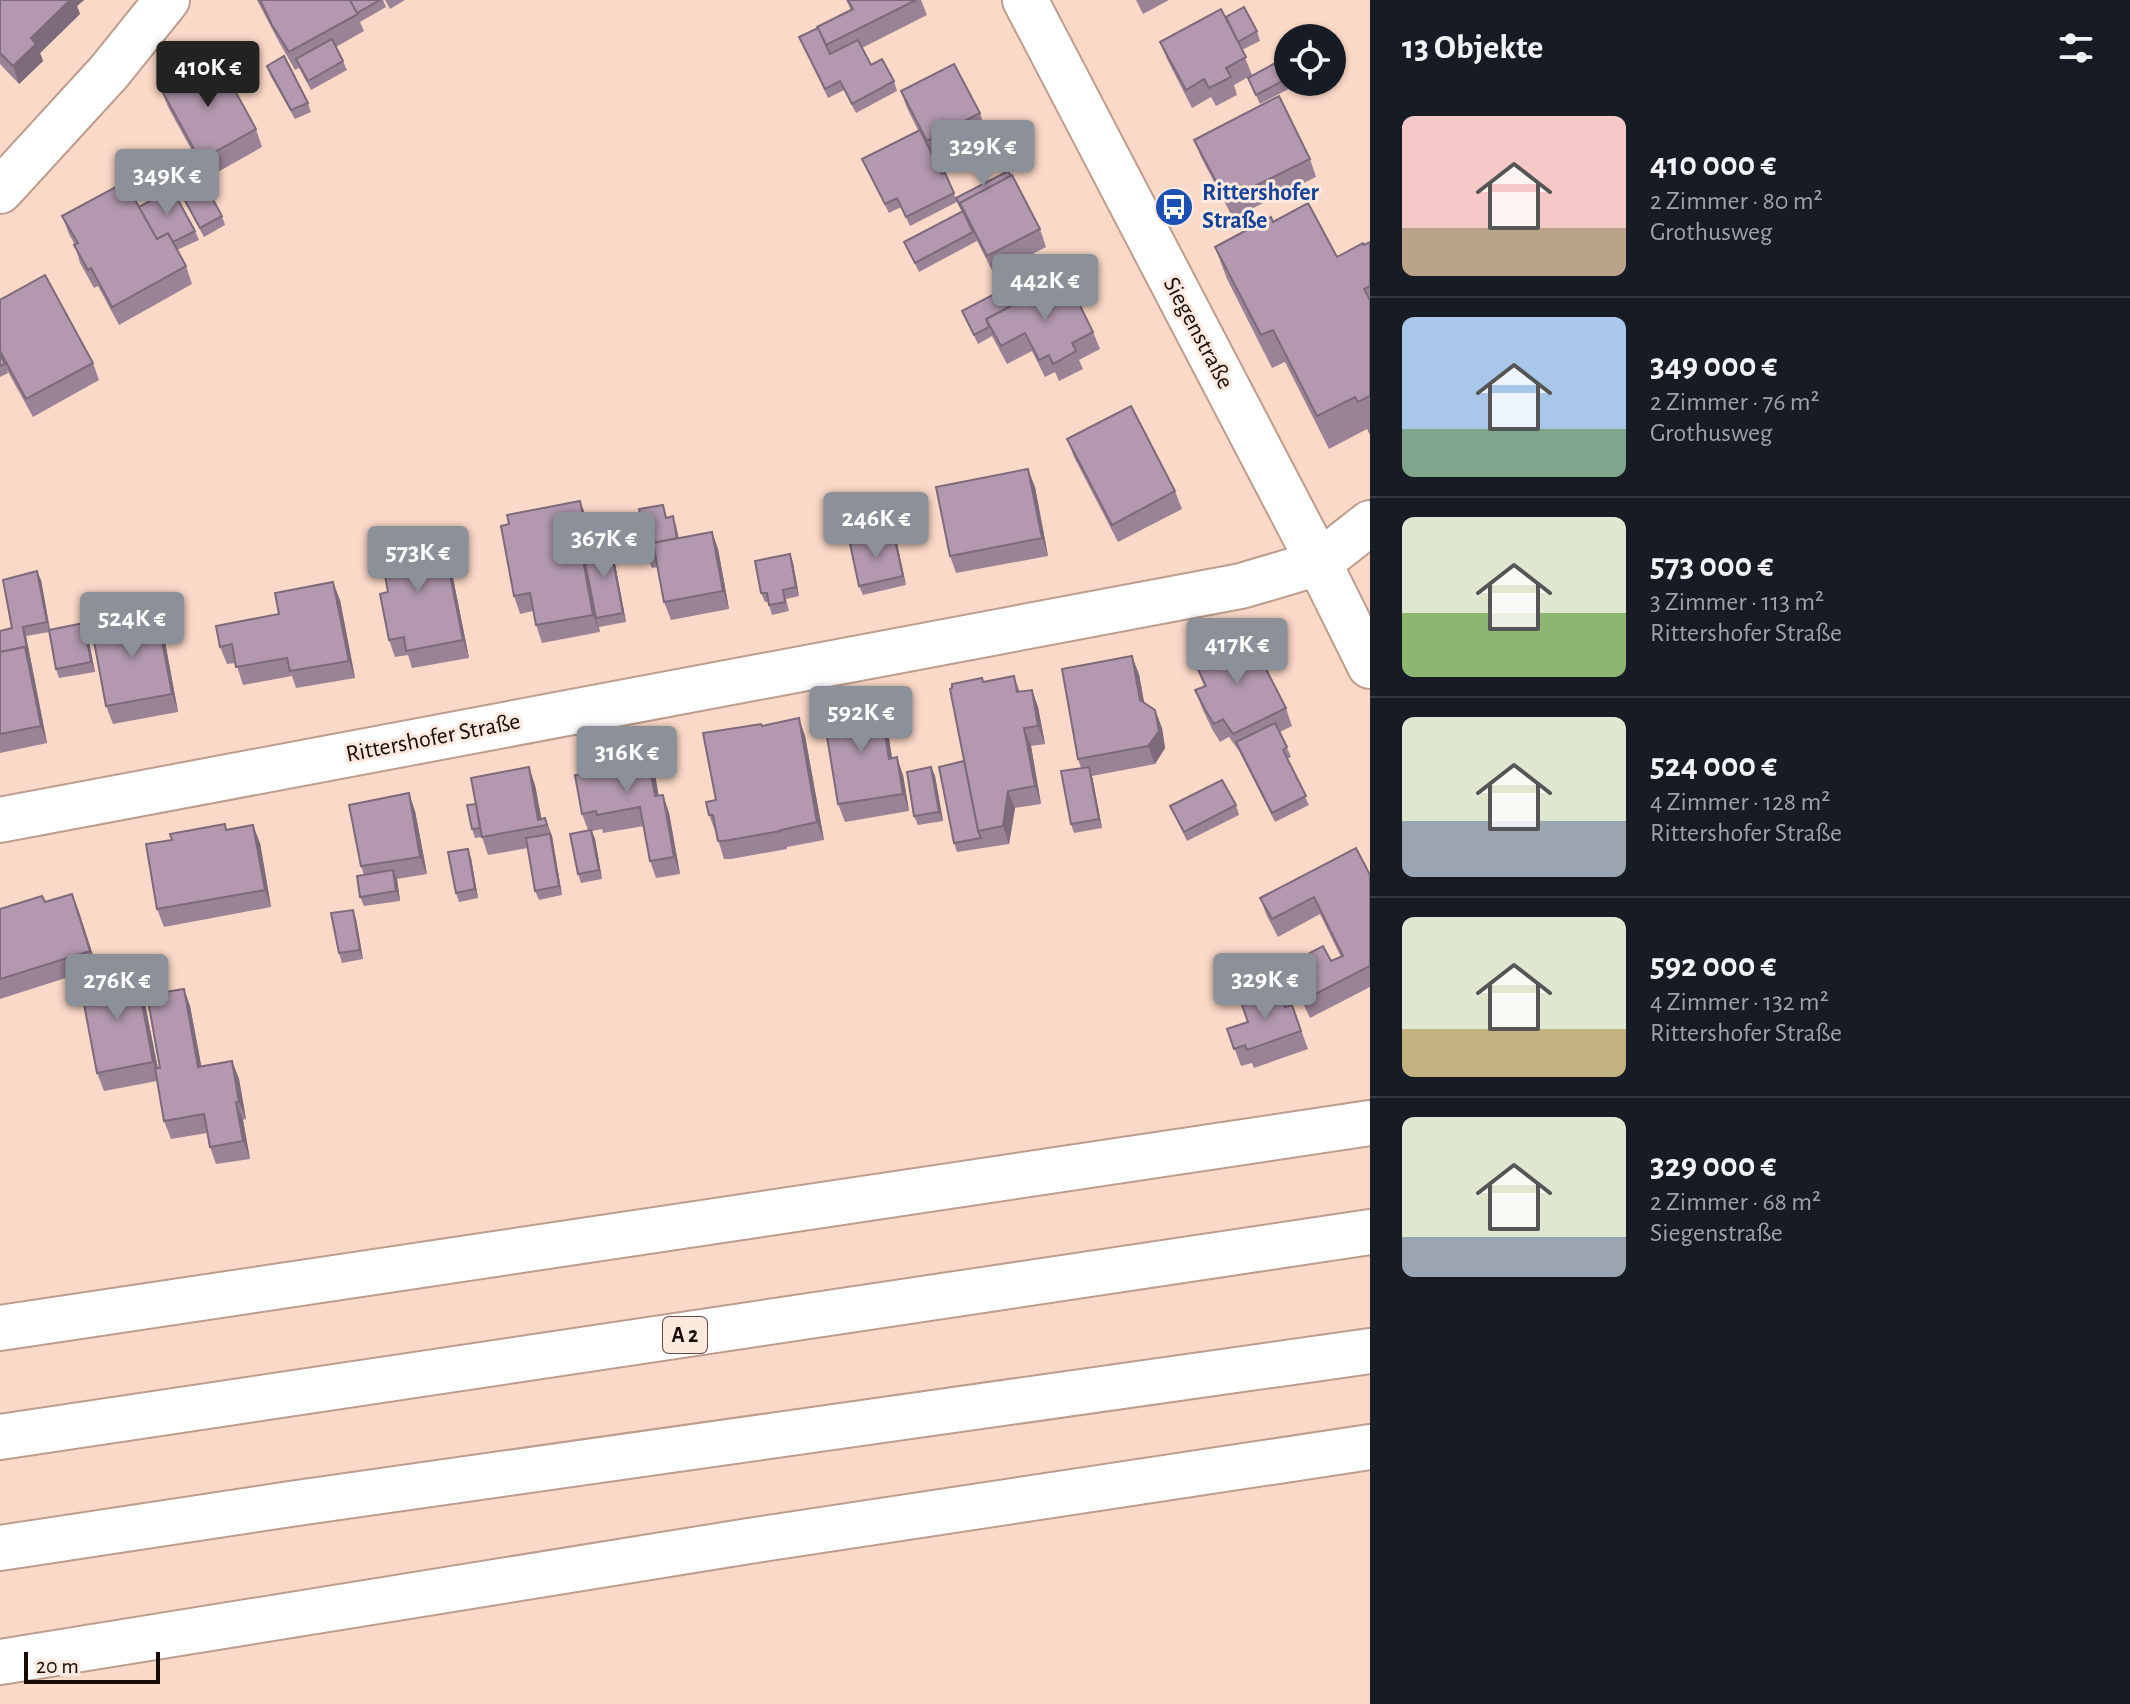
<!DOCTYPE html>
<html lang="de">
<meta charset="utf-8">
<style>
:root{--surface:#171b24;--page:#20242c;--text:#f1f3f6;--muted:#9ea1a6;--line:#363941;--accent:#8c9099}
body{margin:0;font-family:"Alegreya Sans",sans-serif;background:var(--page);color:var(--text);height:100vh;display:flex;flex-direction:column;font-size:30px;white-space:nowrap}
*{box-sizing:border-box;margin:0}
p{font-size:26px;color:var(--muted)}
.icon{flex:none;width:44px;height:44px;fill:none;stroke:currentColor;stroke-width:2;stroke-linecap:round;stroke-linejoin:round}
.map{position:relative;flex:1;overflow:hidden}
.sheet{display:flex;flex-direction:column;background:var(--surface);width:760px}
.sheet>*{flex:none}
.controls{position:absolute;left:1274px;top:24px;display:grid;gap:16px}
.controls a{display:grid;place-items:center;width:72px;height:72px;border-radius:50%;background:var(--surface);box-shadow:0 2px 6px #0004;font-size:40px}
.scale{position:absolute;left:24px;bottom:20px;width:136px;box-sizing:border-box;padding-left:8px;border:4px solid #160b06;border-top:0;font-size:22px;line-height:28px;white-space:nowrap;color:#160b06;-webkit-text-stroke:6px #fee9df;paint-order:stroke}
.price{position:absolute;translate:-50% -68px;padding:0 18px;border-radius:8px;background:var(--accent);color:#fff;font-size:26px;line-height:52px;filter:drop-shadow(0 2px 4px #0008)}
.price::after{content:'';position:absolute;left:50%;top:48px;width:24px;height:18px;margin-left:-12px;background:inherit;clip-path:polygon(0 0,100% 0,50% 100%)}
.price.current{background:#222;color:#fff}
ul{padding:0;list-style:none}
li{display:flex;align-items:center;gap:24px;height:200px;padding:0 32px}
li+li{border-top:2px solid var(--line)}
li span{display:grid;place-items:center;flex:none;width:224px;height:160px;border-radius:12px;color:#555}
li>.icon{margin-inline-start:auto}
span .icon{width:96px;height:96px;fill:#fffc;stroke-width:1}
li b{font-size:34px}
h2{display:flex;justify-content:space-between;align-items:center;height:96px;padding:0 32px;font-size:34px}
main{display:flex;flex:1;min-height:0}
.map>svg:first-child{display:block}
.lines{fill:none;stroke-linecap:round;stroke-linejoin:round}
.minor-casing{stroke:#bd9d8d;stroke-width:48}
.highway-casing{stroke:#bd9d8d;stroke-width:48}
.minor{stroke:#fff;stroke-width:44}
.highway{stroke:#fff;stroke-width:44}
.wall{fill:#9a8396}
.shaded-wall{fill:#7d6a7a}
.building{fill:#b398af;stroke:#7d6a7a;stroke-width:2}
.labels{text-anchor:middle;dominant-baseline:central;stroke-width:6;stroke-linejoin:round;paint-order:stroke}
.shield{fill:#fee9df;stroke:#5c4e47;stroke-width:2}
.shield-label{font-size:22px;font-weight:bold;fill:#160b06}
.transit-label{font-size:24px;font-weight:bold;fill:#164399;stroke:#fee9df;text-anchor:start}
.street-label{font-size:24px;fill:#160b06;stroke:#fee9df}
</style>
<main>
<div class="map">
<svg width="1370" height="1704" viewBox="0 0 1370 1704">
<rect width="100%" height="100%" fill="#fbd9c8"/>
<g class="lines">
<g class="minor-casing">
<g id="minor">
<polyline points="1025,0 1319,563 1370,666"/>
<polyline points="0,191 109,72 167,0"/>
<polyline points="0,820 1241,586 1319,563 1370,523"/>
</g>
</g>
<g class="highway-casing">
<g id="highway">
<polyline points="0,1328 1370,1123"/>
<polyline points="0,1437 1370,1232"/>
<polyline points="0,1548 297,1503 1370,1351"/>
<polyline points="0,1662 749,1541 1370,1447"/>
</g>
</g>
<use href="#minor" class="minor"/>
<use href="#highway" class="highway"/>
</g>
<g class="wall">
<polygon points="0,0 84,0 77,6 80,14 40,53 43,61 19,84 0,64"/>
<polygon points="257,0 383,0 386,7 360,22 364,31 336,47 347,70 311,90 299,68 295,70 279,42"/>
<polygon points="385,0 405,0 390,9"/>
<polygon points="846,0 921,0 927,15 862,48 871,65 894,81 897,91 856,113 844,90 828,98 799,37 851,10"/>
<polygon points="1136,0 1169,0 1143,14"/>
<polygon points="1226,17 1257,31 1260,41 1242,50 1252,75 1234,85 1237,95 1216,106 1211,97 1192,108 1167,59 1160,42"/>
<polygon points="1288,56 1288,82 1302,82 1260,104 1248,78"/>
<polygon points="267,66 308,103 311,112 295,119 270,75"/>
<polygon points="161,89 256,129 262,147 207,178 168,107"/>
<polygon points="901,91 980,113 986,131 934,158 956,198 1040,229 1046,247 994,274 976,239 977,241 919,272 904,242 962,212 957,202 910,226 901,207 889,213 866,168 862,159 918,130 907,108"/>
<polygon points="1194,140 1310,159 1316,177 1233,218 1201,157"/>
<polygon points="177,186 222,216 225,225 204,237 181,195"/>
<polygon points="139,207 195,231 199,240 177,250 186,266 192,284 119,325 98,286 94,288 80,263 75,245 69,234 62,216"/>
<polygon points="1273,222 1337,257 1370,242 1370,435 1367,429 1329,449 1285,362 1272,368 1227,279 1215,247"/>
<polygon points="0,300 93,363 99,380 33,417 7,370 8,373 0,377"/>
<polygon points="1011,306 1093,332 1100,349 1079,360 1083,369 1059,381 1055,372 1045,377 1032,351 1007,364 992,336 978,344 962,311"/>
<polygon points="1067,439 1175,491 1182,509 1118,542 1074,457"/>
<polygon points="1035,487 1048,556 956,573 950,556"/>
<polygon points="580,501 587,519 591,542 612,548 626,622 599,627 600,632 542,643 536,625 533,611 520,614 514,596 509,524"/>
<polygon points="663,505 667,518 676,525 679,538 712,532 718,549 729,609 671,620 664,602 658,567 652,568 648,559"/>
<polygon points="894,535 897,544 906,585 863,595 859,586"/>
<polygon points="443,540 449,558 469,658 412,668 408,655 395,657 389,640 388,592 407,546"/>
<polygon points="790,554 793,563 799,596 786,599 789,611 772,615 768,602 765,602 761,593"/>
<polygon points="41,580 50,629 84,623 87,632 95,672 59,678 56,669 49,632 26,636 47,743 0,753 0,631 12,628"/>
<polygon points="340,600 355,678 296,688 292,676 243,685 236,663 227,664 220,647"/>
<polygon points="157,613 163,631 178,712 113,724 106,706"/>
<polygon points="1194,661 1286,708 1292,726 1280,732 1291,757 1287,759 1309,805 1275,822 1239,751 1229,737 1220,742 1212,729 1202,708 1195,690 1204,686"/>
<polygon points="1139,674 1144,703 1155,710 1162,728 1165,748 1155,764 1092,776 1102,828 1074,833 1071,824 1081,768 1078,759"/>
<polygon points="1014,676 1020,692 1032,690 1038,707 1045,744 1031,746 1041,804 1015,808 1009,844 957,852 954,843 984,682"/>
<polygon points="880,702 886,720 892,758 903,775 909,811 845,822 838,804"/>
<polygon points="762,726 805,736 824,840 787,847 787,849 731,859 724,859 716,833 709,815 716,800"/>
<polygon points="646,746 653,763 658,796 663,795 669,813 680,874 656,878 650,861 644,826 603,833 602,829 592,831 595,839 602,879 581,883 578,874 588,830 582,814 589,773"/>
<polygon points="931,767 935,776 943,821 918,825 914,816"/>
<polygon points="535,785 541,819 545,818 552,836 562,895 539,900 535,891 528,848 488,855 482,837 475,838 472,829 476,804"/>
<polygon points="1236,805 1239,815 1187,841 1170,806"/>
<polygon points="415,811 427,874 397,879 400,901 364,906 360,897 364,875 361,866"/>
<polygon points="227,830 260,843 271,907 164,927 157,909"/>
<polygon points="471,858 478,898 459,902 456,893"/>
<polygon points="1370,875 1370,987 1310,1018 1293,982 1287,965 1331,961 1341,957 1320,914 1278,937 1267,916 1260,898"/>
<polygon points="45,902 79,912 97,968 0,999 0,909"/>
<polygon points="356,919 363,959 342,963 339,953"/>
<polygon points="136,971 142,989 158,1068 160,1068 184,989 190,1006 201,1066 232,1061 239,1079 246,1119 243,1120 250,1159 216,1164 210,1147 207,1133 171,1139 164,1121 157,1081 104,1091 97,1073"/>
<polygon points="1292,1005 1308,1049 1254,1068 1252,1063 1241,1066 1227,1029"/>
</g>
<g class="shaded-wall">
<polygon points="70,0 84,0 77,6 80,14 40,53 43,61 19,84 13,66 31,38"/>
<polygon points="1028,469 1035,487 1048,556 1042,538"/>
<polygon points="580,501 587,519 596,570 590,552"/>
<polygon points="712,532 718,549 729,609 723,591"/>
<polygon points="894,535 897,544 906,585 903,576"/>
<polygon points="609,539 612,548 626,622 623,613"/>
<polygon points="443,540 449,558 469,658 463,640"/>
<polygon points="582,554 588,572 596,618 600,632 593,615"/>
<polygon points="790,554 793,563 799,596 796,587"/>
<polygon points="37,571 41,580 50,631 47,622"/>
<polygon points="333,582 340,600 355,678 349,661"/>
<polygon points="157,613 163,631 178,712 172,694"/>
<polygon points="84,623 87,632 95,672 91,662"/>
<polygon points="23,627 26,636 47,743 41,726 25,647"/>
<polygon points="1132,656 1139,674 1147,718 1140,700"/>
<polygon points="1032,690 1038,707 1045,744 1038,726"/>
<polygon points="880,702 886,720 895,776 889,759"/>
<polygon points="1155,710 1162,728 1165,748 1155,764 1148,746"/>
<polygon points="799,718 805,736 824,840 817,822"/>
<polygon points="1024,728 1031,746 1041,804 1035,786"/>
<polygon points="646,746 653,763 662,814 655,796"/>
<polygon points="897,757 903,775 909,811 903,794"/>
<polygon points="529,767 535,785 543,826 538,820"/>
<polygon points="931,767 935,776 943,821 939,812"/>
<polygon points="1089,767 1092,776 1102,828 1099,819"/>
<polygon points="1008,791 1015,808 1009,844 1003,826"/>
<polygon points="409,793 415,811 427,874 420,857"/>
<polygon points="663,795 669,813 680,874 674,857"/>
<polygon points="545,818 552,836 562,895 559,886 550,834"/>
<polygon points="253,825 260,843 271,907 265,890"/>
<polygon points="591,830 595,839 602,879 599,870"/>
<polygon points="468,849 471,858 478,898 475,889"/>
<polygon points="393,870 397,879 400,901 396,891"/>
<polygon points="72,894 79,912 97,968 90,951"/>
<polygon points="353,910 356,919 363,959 360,950"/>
<polygon points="136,971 142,989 160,1080 153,1062"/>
<polygon points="184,989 190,1006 205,1085 198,1067"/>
<polygon points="232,1061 239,1079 246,1119 239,1102"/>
<polygon points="236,1102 243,1120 250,1159 243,1141"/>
</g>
<g class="building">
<polygon points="0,0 70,0 31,38 36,44 13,66 0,53"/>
<polygon points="260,0 350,0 358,14 289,52 272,25"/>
<polygon points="350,0 380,0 357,13"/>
<polygon points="848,0 916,0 826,45 817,27 853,9"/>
<polygon points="1244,7 1257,31 1238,42 1226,17"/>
<polygon points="1221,9 1246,57 1226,68 1231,77 1209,88 1204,79 1186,90 1160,42"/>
<polygon points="818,28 830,54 858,40 871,65 882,59 894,81 852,104 840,81 825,89 799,37"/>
<polygon points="332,39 343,61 308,81 296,59"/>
<polygon points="284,56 308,103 291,110 267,66"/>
<polygon points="1288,56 1288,78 1256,95 1248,78"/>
<polygon points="217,58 256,129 200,160 161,89"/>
<polygon points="954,64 980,113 927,141 901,91"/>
<polygon points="1279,96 1310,159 1226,200 1194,140"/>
<polygon points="920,130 942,174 945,173 954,193 906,217 897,198 885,204 862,159"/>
<polygon points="1008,171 1011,176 960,203 963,211 956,198"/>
<polygon points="199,174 222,216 200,228 177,186"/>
<polygon points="1012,175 1040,229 987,256 960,203"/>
<polygon points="125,182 157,239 168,233 186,266 112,307 91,268 88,270 74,245 78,243 62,216"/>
<polygon points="172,189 195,231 173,242 168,233 157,239 139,207"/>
<polygon points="1308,203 1337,257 1363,243 1364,245 1370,242 1370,286 1364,289 1370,300 1370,396 1358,402 1355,397 1317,416 1273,330 1261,335 1215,247 1271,217 1273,222"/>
<polygon points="963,211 973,232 915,263 904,242"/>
<polygon points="45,275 93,363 26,399 0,351 0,300"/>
<polygon points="1066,277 1093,332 1072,343 1076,351 1053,364 1049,355 1039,360 1025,333 1001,346 986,319"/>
<polygon points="1002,290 1011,306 986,319 989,327 974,335 962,311"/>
<polygon points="0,354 5,364 0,366"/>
<polygon points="1131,406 1175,491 1112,525 1067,439"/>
<polygon points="1028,469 1042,538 950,556 936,487"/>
<polygon points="580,501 590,552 582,554 593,615 536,625 530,593 514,596 501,526 509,524 507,515"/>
<polygon points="663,505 666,518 673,516 677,538 653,543 656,558 648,559 639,509"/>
<polygon points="402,531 405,547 443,540 463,640 406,651 404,637 389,640 380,594 388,592 378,536"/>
<polygon points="712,532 723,591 664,602 653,543"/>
<polygon points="894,535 903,576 859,586 850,544"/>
<polygon points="609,539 623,613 596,618 585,562 593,561 590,542"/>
<polygon points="790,554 796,587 783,590 785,602 769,605 767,593 761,593 755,561"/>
<polygon points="37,571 47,622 23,627 28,656 25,647 0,652 0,631 12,628 3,580"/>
<polygon points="333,582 349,661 290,671 287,658 236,667 232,644 220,647 216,626 279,614 275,593"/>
<polygon points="157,613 172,694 106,706 91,625"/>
<polygon points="84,623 91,662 56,669 49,630"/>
<polygon points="1248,634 1286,708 1233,734 1223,719 1214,724 1206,711 1195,690 1206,686 1194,661"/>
<polygon points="25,647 41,726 0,734 0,652"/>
<polygon points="1132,656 1140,700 1155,710 1159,731 1148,746 1078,759 1062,669"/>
<polygon points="1014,676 1017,692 1032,690 1038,726 1024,728 1035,786 1008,791 1003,826 978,831 950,689 952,688 952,684 982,678 983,682"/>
<polygon points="880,702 889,759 897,757 903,794 838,804 823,712"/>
<polygon points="799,718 817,822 781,830 781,831 724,841 718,841 713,815 709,815 706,802 716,800 703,733 761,724 762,726"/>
<polygon points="1275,723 1287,747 1283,750 1306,796 1272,813 1236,742"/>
<polygon points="646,746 655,796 663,795 674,857 650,861 640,807 597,815 596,811 582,814 575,775 589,773 586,756"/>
<polygon points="964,761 978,831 981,838 954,843 939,767"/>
<polygon points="529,767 538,820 545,818 547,825 482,837 471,778"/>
<polygon points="931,767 939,812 914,816 907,772"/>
<polygon points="1089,767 1099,819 1071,824 1061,771"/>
<polygon points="1222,780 1236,805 1184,832 1170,806"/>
<polygon points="409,793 420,857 361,866 349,805"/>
<polygon points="476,804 480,828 472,829 467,805"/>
<polygon points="225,824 226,830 253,825 265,890 157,909 146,844 172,840 170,834"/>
<polygon points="591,830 599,870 578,874 570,834"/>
<polygon points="550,834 559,886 535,891 526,838"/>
<polygon points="1356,848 1370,875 1370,966 1304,1000 1287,965 1323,946 1331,961 1343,956 1314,897 1272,919 1260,898"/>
<polygon points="468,849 475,889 456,893 448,852"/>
<polygon points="393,870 396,891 360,897 357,876"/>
<polygon points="72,894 90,951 0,979 0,909 42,896 45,902"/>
<polygon points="353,910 360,950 339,953 331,913"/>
<polygon points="136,971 153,1062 97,1073 80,983"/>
<polygon points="1279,988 1285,1007 1292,1005 1301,1031 1247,1050 1245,1045 1234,1049 1227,1029 1248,1022 1241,1002"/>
<polygon points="184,989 198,1067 232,1061 239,1102 236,1102 243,1141 210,1147 204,1114 164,1121 155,1068 160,1068 147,995"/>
</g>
<defs>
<g id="bus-disc" transform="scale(2)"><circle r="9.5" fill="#1a4fb4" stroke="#fee9df"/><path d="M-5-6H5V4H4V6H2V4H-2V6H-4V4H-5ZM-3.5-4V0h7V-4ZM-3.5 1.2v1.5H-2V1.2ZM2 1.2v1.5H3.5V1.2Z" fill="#fff"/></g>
</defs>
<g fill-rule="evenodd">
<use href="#bus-disc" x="1174" y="207"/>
</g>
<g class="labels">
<rect class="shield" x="663" y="1317" width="44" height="36" rx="6"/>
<g class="shield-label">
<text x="685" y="1335">A 2</text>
</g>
<g class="transit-label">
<text x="1202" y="193">Rittershofer<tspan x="1202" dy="28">Straße</tspan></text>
</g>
<g class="street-label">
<text transform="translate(1198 333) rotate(62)">Siegenstraße</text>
<text transform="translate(433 738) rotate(-11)">Rittershofer Straße</text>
</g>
</g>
</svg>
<div class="controls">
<a><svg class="icon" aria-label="locate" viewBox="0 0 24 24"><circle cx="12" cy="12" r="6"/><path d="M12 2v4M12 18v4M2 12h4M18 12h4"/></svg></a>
</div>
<div class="scale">20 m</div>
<b class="price current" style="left:208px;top:109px">410K €</b>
<b class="price" style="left:983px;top:188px">329K €</b>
<b class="price" style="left:167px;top:217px">349K €</b>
<b class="price" style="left:1045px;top:322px">442K €</b>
<b class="price" style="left:876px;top:560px">246K €</b>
<b class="price" style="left:604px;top:580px">367K €</b>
<b class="price" style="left:418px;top:594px">573K €</b>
<b class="price" style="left:132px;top:660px">524K €</b>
<b class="price" style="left:1237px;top:686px">417K €</b>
<b class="price" style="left:861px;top:754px">592K €</b>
<b class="price" style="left:627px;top:794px">316K €</b>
<b class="price" style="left:1265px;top:1021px">329K €</b>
<b class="price" style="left:117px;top:1022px">276K €</b>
</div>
<section class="sheet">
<h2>13 Objekte<svg class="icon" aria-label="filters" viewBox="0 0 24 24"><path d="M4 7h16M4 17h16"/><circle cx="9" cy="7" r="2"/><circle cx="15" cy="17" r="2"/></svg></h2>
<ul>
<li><span style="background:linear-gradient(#f6c9c9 70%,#b9a48a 0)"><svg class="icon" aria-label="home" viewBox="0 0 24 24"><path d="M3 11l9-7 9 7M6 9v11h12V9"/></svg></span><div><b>410 000 €</b><p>2 Zimmer · 80 m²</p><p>Grothusweg</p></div></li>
<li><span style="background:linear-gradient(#a9c7e8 70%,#7fa58c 0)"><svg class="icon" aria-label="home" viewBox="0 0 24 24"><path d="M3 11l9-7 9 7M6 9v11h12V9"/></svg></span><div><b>349 000 €</b><p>2 Zimmer · 76 m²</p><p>Grothusweg</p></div></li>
<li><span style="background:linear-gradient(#dfe7d0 60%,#8fb573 0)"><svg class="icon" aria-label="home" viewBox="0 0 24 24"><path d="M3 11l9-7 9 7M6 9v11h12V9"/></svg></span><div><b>573 000 €</b><p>3 Zimmer · 113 m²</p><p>Rittershofer Straße</p></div></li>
<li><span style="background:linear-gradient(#dfe7d0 65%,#9aa5b1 0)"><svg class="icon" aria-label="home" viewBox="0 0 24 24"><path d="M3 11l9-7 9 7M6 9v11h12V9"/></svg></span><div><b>524 000 €</b><p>4 Zimmer · 128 m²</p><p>Rittershofer Straße</p></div></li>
<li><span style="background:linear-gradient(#dfe7d0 70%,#c2b280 0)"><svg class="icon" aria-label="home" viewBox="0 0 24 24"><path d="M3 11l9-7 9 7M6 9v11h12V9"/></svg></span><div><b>592 000 €</b><p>4 Zimmer · 132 m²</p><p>Rittershofer Straße</p></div></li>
<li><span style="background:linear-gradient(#dfe7d0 75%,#9aa5b1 0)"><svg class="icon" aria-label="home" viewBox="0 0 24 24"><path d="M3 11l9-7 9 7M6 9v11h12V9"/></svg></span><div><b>329 000 €</b><p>2 Zimmer · 68 m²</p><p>Siegenstraße</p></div></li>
</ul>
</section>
</main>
